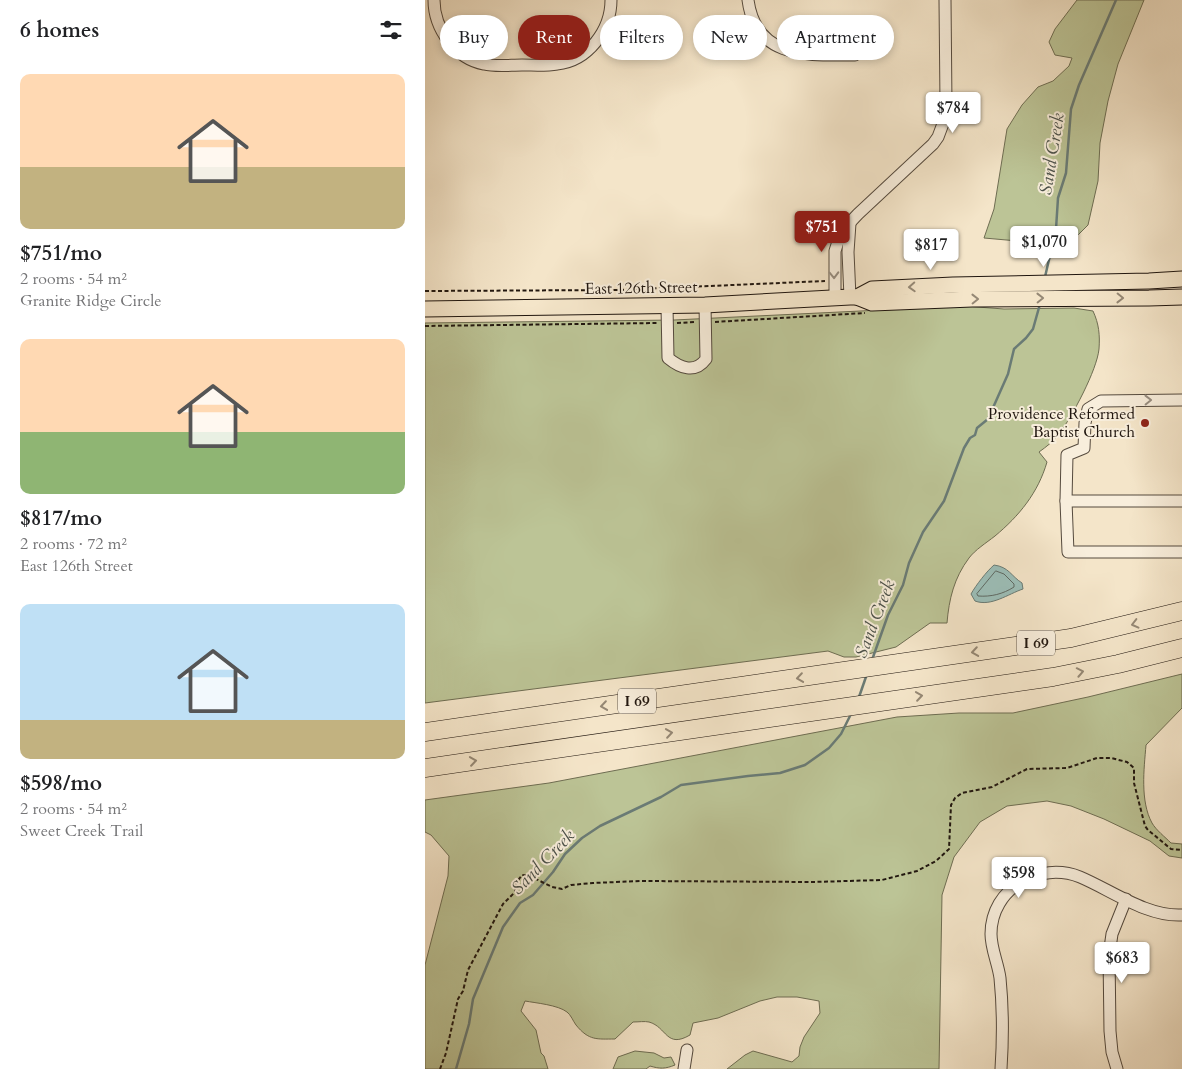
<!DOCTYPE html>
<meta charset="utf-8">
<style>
:root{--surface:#fff;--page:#f2f2f2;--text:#202124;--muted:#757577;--accent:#8f2418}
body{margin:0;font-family:Cardo,serif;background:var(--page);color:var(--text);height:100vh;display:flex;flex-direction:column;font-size:19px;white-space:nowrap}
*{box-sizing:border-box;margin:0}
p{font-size:16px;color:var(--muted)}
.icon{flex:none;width:28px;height:28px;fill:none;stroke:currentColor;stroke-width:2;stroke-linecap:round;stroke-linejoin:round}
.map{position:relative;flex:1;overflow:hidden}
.panel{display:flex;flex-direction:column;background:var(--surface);width:425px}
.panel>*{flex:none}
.top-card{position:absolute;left:15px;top:15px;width:475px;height:45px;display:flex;gap:10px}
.price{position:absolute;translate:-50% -42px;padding:0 11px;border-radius:5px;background:#fff;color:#222;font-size:16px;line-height:32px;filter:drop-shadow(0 1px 2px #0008)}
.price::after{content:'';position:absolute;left:50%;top:30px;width:15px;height:11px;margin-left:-8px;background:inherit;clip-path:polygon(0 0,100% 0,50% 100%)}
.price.selected{background:var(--accent);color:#fff}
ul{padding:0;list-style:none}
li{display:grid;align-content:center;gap:10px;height:265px;padding:0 20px}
li span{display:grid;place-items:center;height:155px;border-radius:10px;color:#555}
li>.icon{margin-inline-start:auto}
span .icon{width:90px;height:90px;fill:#fffc;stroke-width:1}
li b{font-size:21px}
h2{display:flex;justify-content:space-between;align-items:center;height:60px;padding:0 20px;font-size:21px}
.pill{padding:0 18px;border-radius:22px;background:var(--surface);box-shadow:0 2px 8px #0003;font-size:18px;line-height:45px}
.pill.selected{background:var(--accent);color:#fff}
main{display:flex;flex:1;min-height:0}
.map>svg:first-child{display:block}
.green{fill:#bcc496;stroke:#6e6d52}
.water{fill:#9cbfb9;stroke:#6a7b75}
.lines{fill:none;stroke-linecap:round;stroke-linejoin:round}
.shore{stroke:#5e6a64;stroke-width:1}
.stream{stroke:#6a7b75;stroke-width:2.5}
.minor-casing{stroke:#554a3e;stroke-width:13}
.major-casing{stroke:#20160f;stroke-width:17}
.highway-casing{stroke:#20160f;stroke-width:19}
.path{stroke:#20160f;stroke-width:2;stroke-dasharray:4 2.5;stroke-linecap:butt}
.minor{stroke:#f8eedc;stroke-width:11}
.major{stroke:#f4e5c9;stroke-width:15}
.highway{stroke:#f4e5c9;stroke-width:18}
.oneway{stroke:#978d80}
.oneway2{stroke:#958875}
.poi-dot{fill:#8f2418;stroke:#f8eedc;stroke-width:2}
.labels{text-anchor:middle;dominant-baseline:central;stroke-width:4;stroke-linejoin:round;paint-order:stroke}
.shield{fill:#f8eedc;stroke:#61574c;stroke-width:1}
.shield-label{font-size:15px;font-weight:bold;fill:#20160f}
.street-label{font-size:16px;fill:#20160f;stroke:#f8eedc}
.poi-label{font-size:16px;fill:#20160f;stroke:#f8eedc;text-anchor:end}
.water-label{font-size:18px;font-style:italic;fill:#4b514a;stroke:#f8eedc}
</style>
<main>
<section class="panel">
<h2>6 homes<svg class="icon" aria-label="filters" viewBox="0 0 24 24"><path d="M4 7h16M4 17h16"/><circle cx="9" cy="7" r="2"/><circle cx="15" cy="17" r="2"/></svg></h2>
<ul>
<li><span style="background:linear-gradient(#ffd9b3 60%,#c2b280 0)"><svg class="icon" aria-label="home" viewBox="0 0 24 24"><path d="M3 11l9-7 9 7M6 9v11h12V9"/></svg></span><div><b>$751/mo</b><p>2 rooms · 54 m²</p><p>Granite Ridge Circle</p></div></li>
<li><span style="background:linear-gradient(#ffd9b3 60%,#8fb573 0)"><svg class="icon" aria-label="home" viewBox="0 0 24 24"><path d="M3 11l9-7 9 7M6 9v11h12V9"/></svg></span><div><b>$817/mo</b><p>2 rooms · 72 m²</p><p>East 126th Street</p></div></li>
<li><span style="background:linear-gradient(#bfe0f5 75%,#c2b280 0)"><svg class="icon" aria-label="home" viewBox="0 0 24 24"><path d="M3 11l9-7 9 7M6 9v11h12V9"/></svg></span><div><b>$598/mo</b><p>2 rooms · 54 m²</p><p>Sweet Creek Trail</p></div></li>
</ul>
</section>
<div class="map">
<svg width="757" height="1069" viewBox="0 0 757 1069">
<rect width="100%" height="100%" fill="#f4e5c9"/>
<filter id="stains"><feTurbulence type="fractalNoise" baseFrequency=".004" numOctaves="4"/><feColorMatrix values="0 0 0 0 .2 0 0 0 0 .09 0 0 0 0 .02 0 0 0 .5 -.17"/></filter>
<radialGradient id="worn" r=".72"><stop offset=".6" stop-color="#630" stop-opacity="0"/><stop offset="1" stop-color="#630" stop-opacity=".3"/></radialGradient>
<g class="green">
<polygon points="652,0 719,0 693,64 683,101 675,143 673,181 663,225 646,242 634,249 604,242 559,238 569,209 582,129 597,105 613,87 628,81 644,66 647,58 630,55 624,42 630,29"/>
<path d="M539 306 579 309 649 308 668 311C674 324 675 335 674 349 672 370 647 417 634 434 629 441 621 447 614 452L622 462C613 493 594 516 570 536 561 543 550 550 544 558 529 578 524 599 522 623H505L471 647 431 657H419L403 651 0 703V323L249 320Z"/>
<path d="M757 674V708L721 745C719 769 715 801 727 823 731 830 740 837 746 843L757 844V858L744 856 725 841 679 819 646 806 622 801 582 806 555 822 529 857 517 895 514 1069H302L320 1055 328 1051 367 1062 374 1056 375 1047 379 1037 395 1013 394 1001 372 997H352L335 1001 293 1018 268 1023 265 1035C241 1049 242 1027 224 1022 220 1021 213 1022 208 1022L190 1039C172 1039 164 1041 151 1025 148 1021 146 1015 142 1012 133 1005 111 1003 100 1001L96 1011 111 1030 116 1053 119 1056 123 1069H0V965L23 876 24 856 6 835 0 832V800L124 783 472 717 534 713H588L663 697Z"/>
<path d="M210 1051 229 1053 239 1058 246 1057 250 1065C240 1069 235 1069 225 1066L221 1069H188L193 1057Z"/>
</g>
<path class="water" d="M569 565C584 567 586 576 597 583L598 589C583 594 566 607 550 601L546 594C551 585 562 571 569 565Z"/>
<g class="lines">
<path class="shore" d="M571 571 579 574 589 584V587C578 594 566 597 553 596L552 594Z"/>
<g class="stream">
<polyline points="620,277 631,229 633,198 641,173 646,109 654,85 691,0"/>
<polyline points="447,660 463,615 478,585 484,563 498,532 519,501 539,448 545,438 550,435 552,428 563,419 583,374 589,349 601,338 608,329 615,304"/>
<polyline points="434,697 442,674"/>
<polyline points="31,1069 44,1024 48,999 78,927 95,903 108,895 128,872 140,854 157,838 175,826 236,797 256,785 323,776 355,773 380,765 404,748 416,734 426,714"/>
</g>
<g class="minor-casing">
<g id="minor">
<path d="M9 0C9 29 31 59 59 64 71 67 85 65 97 65 109 65 121 66 132 64 163 61 186 30 186 0"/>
<path d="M323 0C331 60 384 55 430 55"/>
<polyline points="425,297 423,252 425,223"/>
<polyline points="410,298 410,251 416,232 433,214 508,144 513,137 519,121 521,104 520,0"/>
<path d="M242 306 243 358C255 368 270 374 281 359L280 305"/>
<polyline points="757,400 676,401 663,409 660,423 659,448 642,455 641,501 643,552 757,552"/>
<polyline points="641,501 757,501"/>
<polyline points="259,1069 262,1050"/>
<path d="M576 1069C578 1039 578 1008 575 978 573 963 566 949 566 934 566 888 615 861 655 877 686 890 722 917 757 915"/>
<polyline points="692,1069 687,1052 685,1031 684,955 687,934 701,899"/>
</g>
</g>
<g class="major-casing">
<g id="major">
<polyline points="432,297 447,289 528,285 724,281 757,279"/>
<polyline points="0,309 280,305 425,297 432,297 447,303 547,299 724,298 757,297"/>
</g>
</g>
<g class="highway-casing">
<g id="highway">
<polyline points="0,732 646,638 757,611"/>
<polyline points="0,768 628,677 693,664 757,648"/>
</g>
</g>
<g class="path">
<polyline points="0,291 193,290 400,281"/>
<polyline points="290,322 440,313"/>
<polyline points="252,323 270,322"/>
<polyline points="0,326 233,323"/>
<polyline points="15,1069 21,1053 33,999 38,991 43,970 78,904 90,892 91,883 97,875 105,876 127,887 137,889 146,885 168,883 215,881 388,882 457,880 492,871 511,861 524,849 526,805 530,798 537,793 567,787 602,769 642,768 672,758 686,758 702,762 709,768 709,783 720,826 723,830 746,849 757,850"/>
</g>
<use href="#minor" class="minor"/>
<use href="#major" class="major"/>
<use href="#highway" class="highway"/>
</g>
<defs><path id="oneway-chevron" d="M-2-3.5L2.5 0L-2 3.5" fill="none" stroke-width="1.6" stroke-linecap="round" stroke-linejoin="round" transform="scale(1.25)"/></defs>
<g class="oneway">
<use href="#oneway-chevron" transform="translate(409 275) rotate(89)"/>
<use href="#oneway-chevron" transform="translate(723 400) rotate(-1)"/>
</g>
<g class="oneway2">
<use href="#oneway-chevron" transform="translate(487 287) rotate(177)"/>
<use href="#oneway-chevron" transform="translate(615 298) rotate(-1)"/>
<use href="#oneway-chevron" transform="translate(695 298) rotate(1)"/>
<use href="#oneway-chevron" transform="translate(550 299) rotate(-1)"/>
<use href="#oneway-chevron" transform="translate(710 624) rotate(166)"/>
<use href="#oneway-chevron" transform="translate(550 652) rotate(171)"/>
<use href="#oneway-chevron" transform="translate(655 672) rotate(-11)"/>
<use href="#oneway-chevron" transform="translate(375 678) rotate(172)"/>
<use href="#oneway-chevron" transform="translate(494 696) rotate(-8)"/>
<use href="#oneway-chevron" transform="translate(179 706) rotate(172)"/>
<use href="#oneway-chevron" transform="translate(244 733) rotate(-8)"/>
<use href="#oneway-chevron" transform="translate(48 761) rotate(-8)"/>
</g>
<circle class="poi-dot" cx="720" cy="423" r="5"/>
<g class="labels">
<g class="shield">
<rect x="592" y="630.5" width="38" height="25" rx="4"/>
<rect x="193" y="688.5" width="38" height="25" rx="4"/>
</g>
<g class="shield-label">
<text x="611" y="643">I 69</text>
<text x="212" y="701">I 69</text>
</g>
<g class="street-label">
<text transform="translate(216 288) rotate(-1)">East 126th Street</text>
</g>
<g class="poi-label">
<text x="710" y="414">Providence Reformed<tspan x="710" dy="18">Baptist Church</tspan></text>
</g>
<g class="water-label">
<text transform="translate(627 154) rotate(-81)">Sand Creek</text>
<text transform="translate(450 619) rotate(-69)">Sand Creek</text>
<text transform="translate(118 862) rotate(-46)">Sand Creek</text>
</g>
</g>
<rect width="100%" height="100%" filter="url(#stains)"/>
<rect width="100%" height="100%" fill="url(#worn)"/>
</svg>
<b class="price" style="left:528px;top:134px">$784</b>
<b class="price selected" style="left:397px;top:253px">$751</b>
<b class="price" style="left:619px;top:268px">$1,070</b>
<b class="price" style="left:506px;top:271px">$817</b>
<b class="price" style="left:594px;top:899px">$598</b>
<b class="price" style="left:697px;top:984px">$683</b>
<div class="top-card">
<a class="pill">Buy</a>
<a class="pill selected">Rent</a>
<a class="pill">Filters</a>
<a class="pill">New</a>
<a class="pill">Apartment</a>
</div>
</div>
</main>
